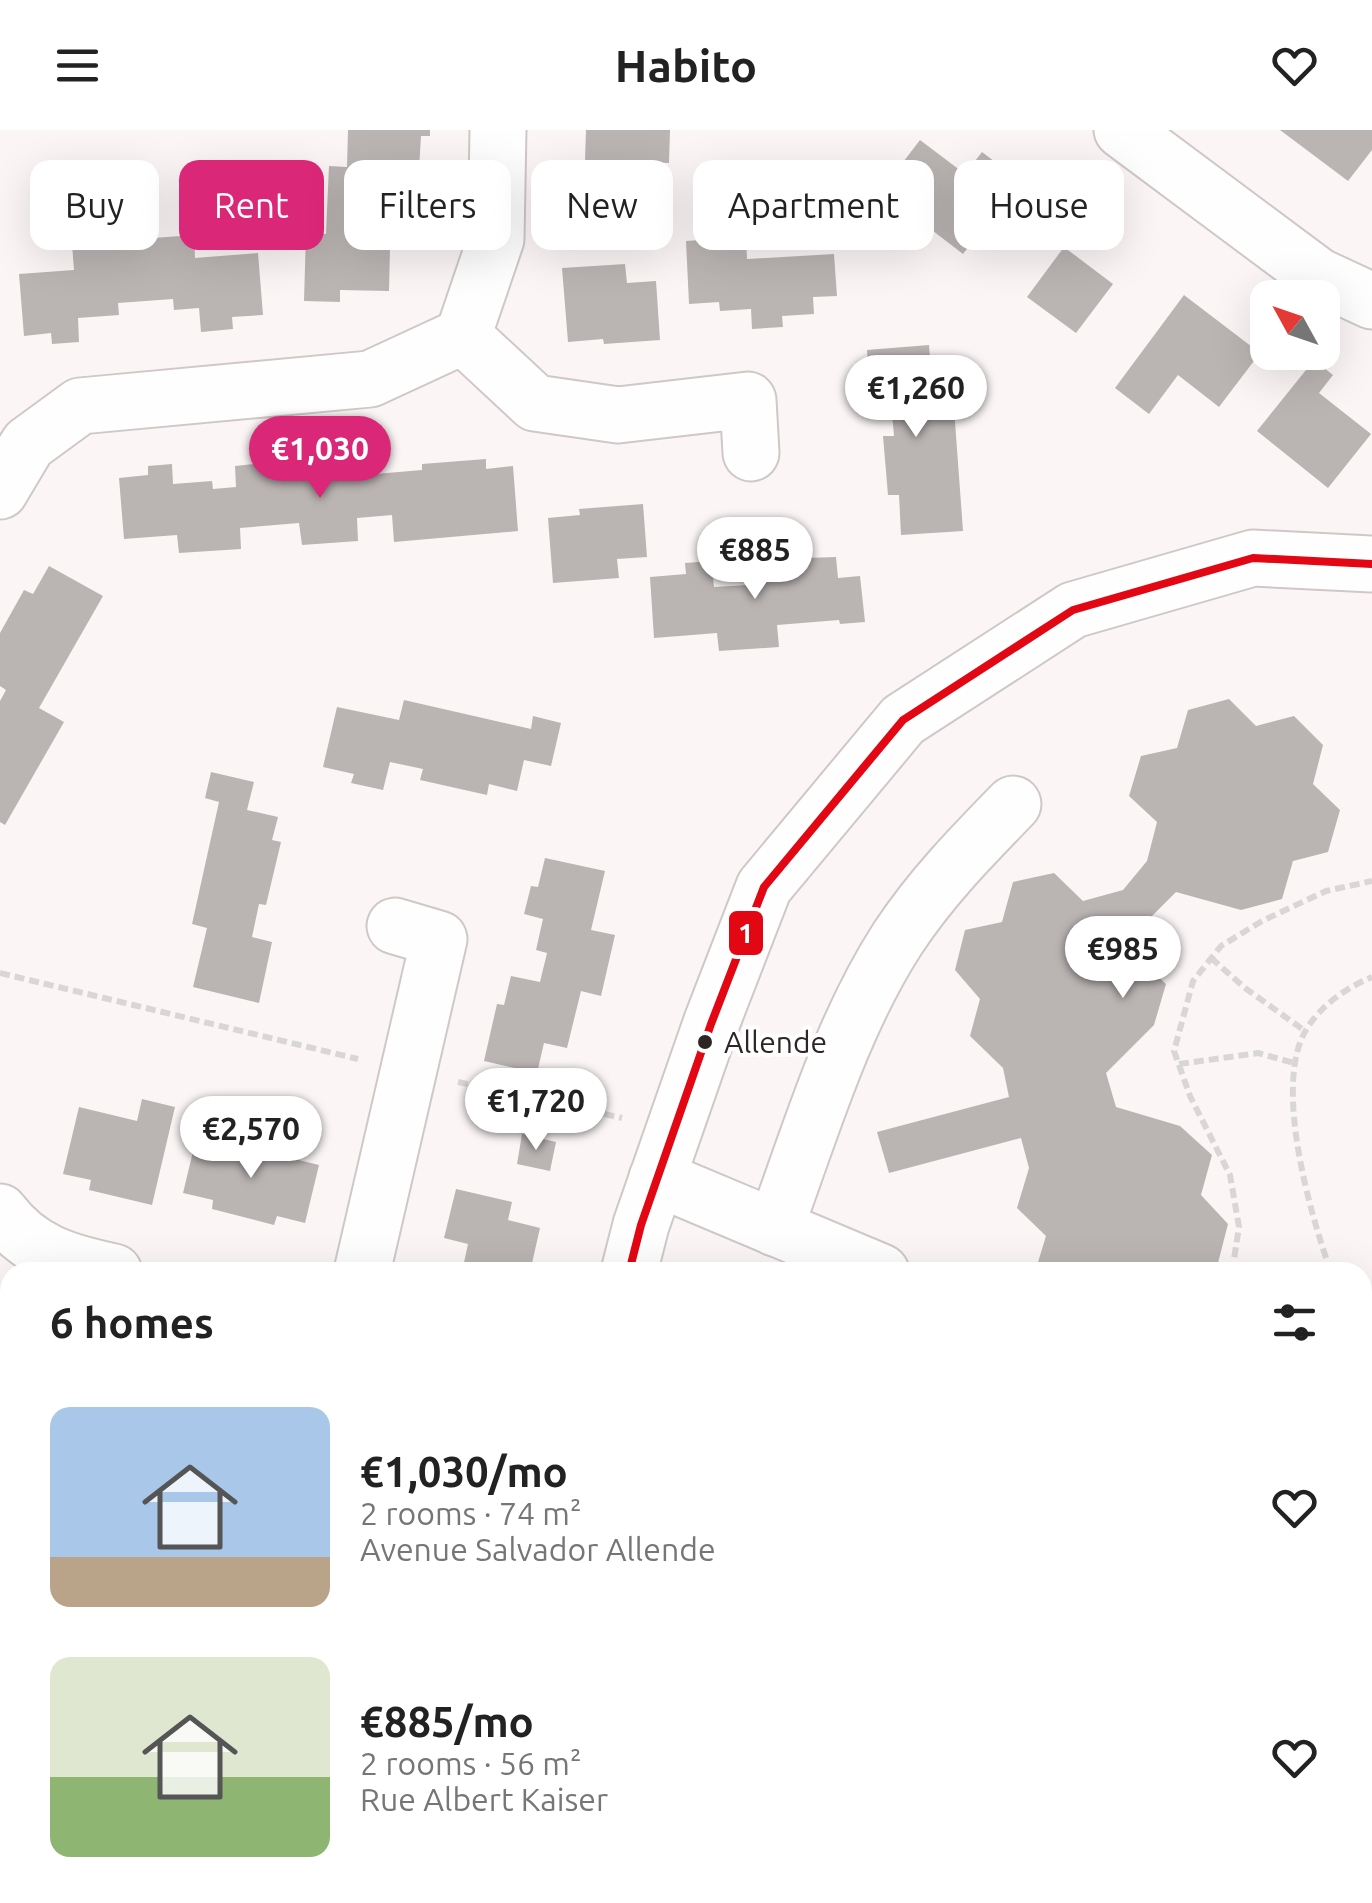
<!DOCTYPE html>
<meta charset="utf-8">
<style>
:root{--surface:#fff;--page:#f6f6f6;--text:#222;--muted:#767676;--accent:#db2777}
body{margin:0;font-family:Ubuntu,sans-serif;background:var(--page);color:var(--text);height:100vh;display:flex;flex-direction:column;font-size:38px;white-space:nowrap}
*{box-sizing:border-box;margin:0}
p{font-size:32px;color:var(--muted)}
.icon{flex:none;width:55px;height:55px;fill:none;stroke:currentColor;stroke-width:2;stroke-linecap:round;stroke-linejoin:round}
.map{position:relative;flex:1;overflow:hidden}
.details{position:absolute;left:0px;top:1132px;width:1372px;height:642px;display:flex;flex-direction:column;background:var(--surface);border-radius:30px 30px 0 0;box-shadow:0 10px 40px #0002}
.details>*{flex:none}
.guide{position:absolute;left:30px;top:30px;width:1312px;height:90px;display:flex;gap:20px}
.needle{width:65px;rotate:310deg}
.fabs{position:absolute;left:1250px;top:150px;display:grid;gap:20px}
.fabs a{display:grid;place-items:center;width:90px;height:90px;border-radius:20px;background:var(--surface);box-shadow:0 10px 40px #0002;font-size:50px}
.price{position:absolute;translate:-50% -85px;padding:0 22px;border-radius:35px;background:#fff;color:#222;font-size:32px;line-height:65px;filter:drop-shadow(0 2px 5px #0008)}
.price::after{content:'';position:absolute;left:50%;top:60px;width:30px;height:22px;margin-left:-15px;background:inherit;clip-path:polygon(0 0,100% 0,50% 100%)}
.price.active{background:var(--accent);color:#fff}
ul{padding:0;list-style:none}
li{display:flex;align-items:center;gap:30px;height:250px;padding:0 50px}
li span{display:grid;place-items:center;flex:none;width:280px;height:200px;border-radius:20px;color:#555}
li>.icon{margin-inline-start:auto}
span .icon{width:120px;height:120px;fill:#fffc;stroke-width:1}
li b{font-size:42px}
h2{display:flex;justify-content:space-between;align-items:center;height:120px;padding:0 50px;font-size:42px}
.pill{padding:0 35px;border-radius:20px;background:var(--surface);box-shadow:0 10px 40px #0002;font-size:35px;line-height:90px}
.pill.active{background:var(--accent);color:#fff}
header{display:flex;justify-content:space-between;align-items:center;height:130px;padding:0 50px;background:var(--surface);font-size:45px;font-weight:600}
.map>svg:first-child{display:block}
.building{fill:#bab4b3}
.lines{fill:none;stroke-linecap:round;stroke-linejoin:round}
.minor-casing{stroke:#cfc8c7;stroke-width:59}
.path{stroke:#d9d7d6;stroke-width:6;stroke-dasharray:10 5;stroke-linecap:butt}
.minor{stroke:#fefefe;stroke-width:55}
.bus-1-casing{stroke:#fff;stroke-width:15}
.bus-1{stroke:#e30613;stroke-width:8}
.bus-dot{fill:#2e2625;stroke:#fff;stroke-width:4}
.labels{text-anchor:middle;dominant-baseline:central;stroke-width:8;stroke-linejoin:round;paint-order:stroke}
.bus-label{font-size:30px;fill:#2e2625;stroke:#fff;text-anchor:start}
.line-badge{stroke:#fff;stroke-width:4}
.badge-label{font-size:28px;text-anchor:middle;font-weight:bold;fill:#fff}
</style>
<header><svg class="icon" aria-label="menu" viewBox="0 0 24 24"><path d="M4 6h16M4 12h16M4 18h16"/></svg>Habito<svg class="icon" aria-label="heart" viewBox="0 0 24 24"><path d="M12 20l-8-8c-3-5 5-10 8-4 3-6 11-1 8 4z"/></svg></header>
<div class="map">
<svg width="1372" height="1773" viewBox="0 0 1372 1773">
<rect width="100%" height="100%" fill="#fbf6f5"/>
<g class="building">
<polygon points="348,0 430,0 430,6 421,6 419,39 392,38 392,60 401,61 399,118 390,119 389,161 340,160 340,172 304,171 306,103 326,104 329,36 347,37"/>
<polygon points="586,0 670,0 669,33 585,30"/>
<polygon points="1280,0 1372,0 1372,20 1348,51"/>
<polygon points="920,10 965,44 982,22 1019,50 963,124 881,61"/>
<polygon points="194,105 195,128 258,123 263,185 232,187 233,199 201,202 199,178 174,180 173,169 118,173 119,185 78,188 79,212 52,214 51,203 24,206 19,144 74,140 72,114"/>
<polygon points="746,107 747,129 834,124 837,166 813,167 814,184 782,186 783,197 752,199 751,179 720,181 719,172 689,174 686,111"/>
<polygon points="1064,117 1113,154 1076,203 1027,167"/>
<polygon points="625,134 627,153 656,151 660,210 604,214 603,209 568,212 562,138"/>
<polygon points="1184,165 1260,223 1219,277 1178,245 1149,284 1115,258"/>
<polygon points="929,215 934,280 954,278 963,401 901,405 899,365 888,365 883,306 894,306 892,283 865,284 863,249 869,249 867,220"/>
<polygon points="1314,230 1333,245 1319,263 1371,304 1328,358 1257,301"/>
<polygon points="339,319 339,327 362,325 364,345 422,340 422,334 486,329 486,339 513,336 518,401 394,412 392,385 357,388 358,411 302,415 299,393 240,398 241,419 179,423 177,405 124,409 119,348 148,345 148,336 172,334 173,354 212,351 213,359 236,357 235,336 264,333 263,325"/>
<polygon points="643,374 647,427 617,429 619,448 553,453 548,388 580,385 579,379"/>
<polygon points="806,421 806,428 836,427 838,448 860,446 865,492 840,494 839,490 777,495 779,517 719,521 717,503 654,508 650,447 686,444 685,433 711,431 714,457 748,455 748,447 774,445 771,424"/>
<polygon points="49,436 103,466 39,578 64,592 5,695 0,692 0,571 6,560 0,556 0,503 24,460 33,464"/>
<polygon points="1229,569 1256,596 1294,586 1323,615 1313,654 1340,680 1328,722 1293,731 1282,769 1241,780 1176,762 1149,789 1138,828 1166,854 1154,895 1106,943 1116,977 1180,996 1212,1025 1201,1065 1228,1094 1218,1133 1180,1142 1035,1142 1046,1106 1017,1078 1029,1038 1021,1008 889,1043 877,1002 1009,967 1003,938 970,906 980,869 955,840 965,800 1002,792 1013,752 1054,743 1083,771 1123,760 1147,731 1157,692 1129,666 1141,626 1177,618 1188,580"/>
<polygon points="404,570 531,599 533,586 561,593 551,636 524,630 517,661 489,654 487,665 420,650 423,639 390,632 383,660 351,653 354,644 323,637 337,577 399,590"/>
<polygon points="211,642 254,652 247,680 278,687 272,710 281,712 266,775 259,774 252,807 272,812 259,873 193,857 207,798 192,794 219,672 205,668"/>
<polygon points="545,728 605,741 591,800 615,805 601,866 581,861 567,918 544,913 537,943 484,931 497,874 504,875 511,846 540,852 547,823 536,820 543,789 524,784 531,756 538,757"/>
<polygon points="142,969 175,977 152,1075 89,1060 91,1050 63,1044 79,977 137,991"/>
<polygon points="522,1004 556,1012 550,1041 517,1034"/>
<polygon points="197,1005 319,1035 305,1093 277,1086 274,1095 212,1079 213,1070 183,1063"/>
<polygon points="456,1059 512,1072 508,1090 540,1098 530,1142 486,1142 463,1137 468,1114 444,1108"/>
<polygon points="0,1181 10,1183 10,1254 0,1252"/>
<polygon points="1372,1592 1372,1732 1362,1734 1362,1594"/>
<polygon points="71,1765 155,1765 159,1773 75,1773"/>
<polygon points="878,1765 947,1765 966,1773 875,1773"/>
<polygon points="1239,1765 1345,1765 1343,1771 1334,1773 1236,1773"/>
</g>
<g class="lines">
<g class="minor-casing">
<g id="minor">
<polyline points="1122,0 1318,146 1372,171"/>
<polyline points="463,206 535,273 618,285 748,270 751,323"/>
<polyline points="0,361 28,314 80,276 370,249 463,206 496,109 498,0"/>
<polyline points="657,1048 881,1142"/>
<path d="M0 1082C30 1122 67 1132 114 1142"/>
<path d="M775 1098C811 1001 841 896 898 808 931 758 971 717 1013 674"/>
<polyline points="362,1142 439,809 395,796"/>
<polyline points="629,1142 641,1095 711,894 764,757 903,590 1073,480 1253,428 1372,434"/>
<polyline points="592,1765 594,1773"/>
</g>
</g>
<g class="path">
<polyline points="1211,828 1245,858 1305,901"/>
<polyline points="0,843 358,929"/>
<polyline points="1179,934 1258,923 1294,933"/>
<polyline points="458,952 622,988"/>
<polyline points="1232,1142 1239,1097 1230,1045 1190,966 1174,921 1193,851 1221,816 1262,791 1326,761 1372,751"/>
<path d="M1331 1142C1310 1084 1273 955 1306 900 1321 875 1346 858 1372 847"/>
<polyline points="1362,1177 1372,1181"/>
<polyline points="1362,1400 1372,1405"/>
<polyline points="1051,1773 1054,1765"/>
</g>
<use href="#minor" class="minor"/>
<g class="bus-1-casing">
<polyline id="bus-1" points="629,1142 641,1095 711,894 764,757 903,590 1073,480 1253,428 1372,434"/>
</g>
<use href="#bus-1" class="bus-1"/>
</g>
<circle class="bus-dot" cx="705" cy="912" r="9"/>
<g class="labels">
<g class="bus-label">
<text x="724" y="912">Allende</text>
</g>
</g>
<rect class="line-badge" x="727" y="779" width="38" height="48" rx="10" fill="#e30613"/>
<g class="badge-label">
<text x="746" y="813">1</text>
</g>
</svg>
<div class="fabs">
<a><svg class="needle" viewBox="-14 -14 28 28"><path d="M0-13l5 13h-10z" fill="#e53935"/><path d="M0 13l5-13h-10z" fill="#767676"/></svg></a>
</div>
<b class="price" style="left:916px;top:310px">€1,260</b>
<b class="price active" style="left:320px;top:371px">€1,030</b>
<b class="price" style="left:755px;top:472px">€885</b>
<b class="price" style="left:1123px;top:871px">€985</b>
<b class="price" style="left:536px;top:1023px">€1,720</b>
<b class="price" style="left:251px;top:1051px">€2,570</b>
<div class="guide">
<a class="pill">Buy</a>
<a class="pill active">Rent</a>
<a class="pill">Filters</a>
<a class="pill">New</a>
<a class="pill">Apartment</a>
<a class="pill">House</a>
</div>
<section class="details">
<h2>6 homes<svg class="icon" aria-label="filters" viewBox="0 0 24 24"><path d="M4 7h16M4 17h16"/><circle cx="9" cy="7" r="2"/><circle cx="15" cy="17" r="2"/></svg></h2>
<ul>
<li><span style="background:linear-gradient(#a9c7e8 75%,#b9a48a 0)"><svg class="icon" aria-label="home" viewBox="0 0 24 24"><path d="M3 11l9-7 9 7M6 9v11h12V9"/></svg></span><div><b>€1,030/mo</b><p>2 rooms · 74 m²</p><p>Avenue Salvador Allende</p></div><svg class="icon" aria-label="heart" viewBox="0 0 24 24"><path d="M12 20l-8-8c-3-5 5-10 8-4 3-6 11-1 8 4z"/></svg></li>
<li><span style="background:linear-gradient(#dfe7d0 60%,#8fb573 0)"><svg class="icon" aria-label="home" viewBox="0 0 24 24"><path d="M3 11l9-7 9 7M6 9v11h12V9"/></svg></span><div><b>€885/mo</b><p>2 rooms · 56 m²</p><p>Rue Albert Kaiser</p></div><svg class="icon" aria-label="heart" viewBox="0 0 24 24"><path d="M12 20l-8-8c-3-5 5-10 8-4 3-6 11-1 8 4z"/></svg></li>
</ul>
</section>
</div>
